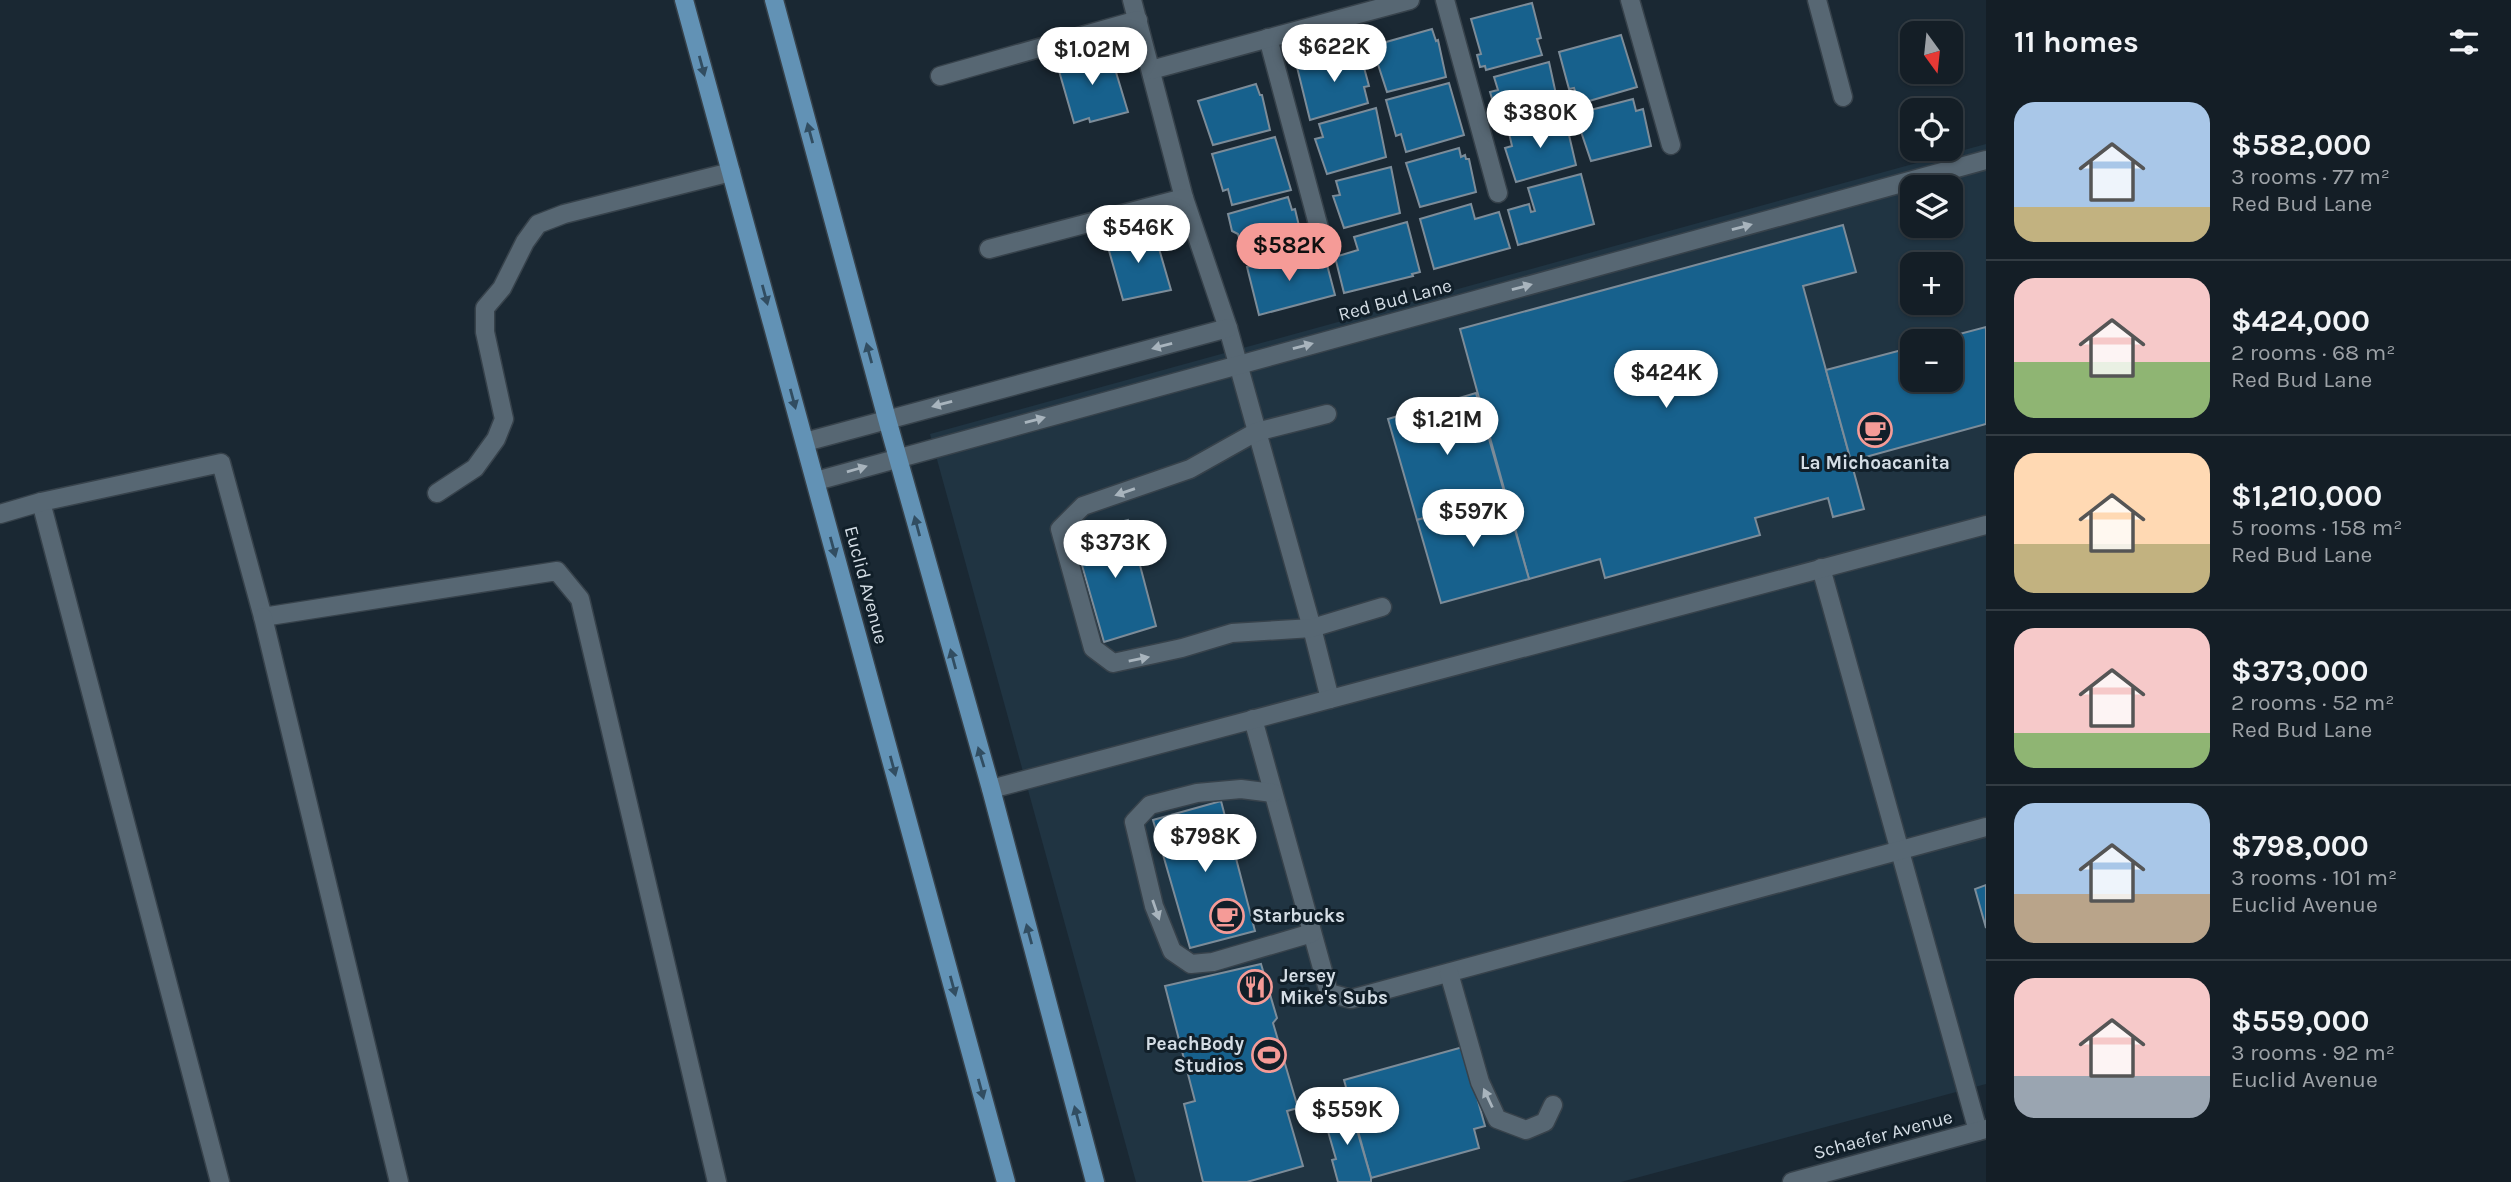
<!DOCTYPE html>
<meta charset="utf-8">
<style>
:root{--surface:#141e26;--page:#212b32;--text:#f1f3f6;--muted:#9da2a7;--line:#333c43;--accent:#f59b97}
body{margin:0;font-family:Karla,sans-serif;background:var(--page);color:var(--text);height:100vh;display:flex;flex-direction:column;font-size:26px;white-space:nowrap}
*{box-sizing:border-box;margin:0}
p{font-size:23px;color:var(--muted)}
.icon{flex:none;width:38px;height:38px;fill:none;stroke:currentColor;stroke-width:2;stroke-linecap:round;stroke-linejoin:round}
.map{position:relative;flex:1;overflow:hidden}
.details{display:flex;flex-direction:column;background:var(--surface);width:525px}
.details>*{flex:none}
.needle{width:46px;rotate:165deg}
.tools{position:absolute;left:1900px;top:21px;display:grid;gap:14px}
.tools a{display:grid;place-items:center;width:63px;height:63px;border-radius:14px;background:var(--surface);box-shadow:0 2px 5px #0004,0 0 0 2px var(--line);font-size:35px}
.price{position:absolute;translate:-50% -60px;padding:0 16px;border-radius:24px;background:#fff;color:#222;font-size:23px;line-height:46px;filter:drop-shadow(0 2px 4px #0008)}
.price::after{content:'';position:absolute;left:50%;top:42px;width:21px;height:16px;margin-left:-10px;background:inherit;clip-path:polygon(0 0,100% 0,50% 100%)}
.price.current{background:var(--accent);color:#111}
ul{padding:0;list-style:none}
li{display:flex;align-items:center;gap:21px;height:175px;padding:0 28px}
li+li{border-top:2px solid var(--line)}
li span{display:grid;place-items:center;flex:none;width:196px;height:140px;border-radius:21px;color:#555}
li>.icon{margin-inline-start:auto}
span .icon{width:84px;height:84px;fill:#fffc;stroke-width:1}
li b{font-size:30px}
h2{display:flex;justify-content:space-between;align-items:center;height:84px;padding:0 28px;font-size:30px}
main{display:flex;flex:1;min-height:0}
.map>svg:first-child{display:block}
.built{fill:#203442;fill-rule:evenodd}
.building{fill:#17618d;stroke:#7c8c99;stroke-width:2}
.lines{fill:none;stroke-linecap:round;stroke-linejoin:round}
.minor-casing{stroke:#37424b;stroke-width:21}
.major-casing{stroke:#37424b;stroke-width:21}
.minor{stroke:#576773;stroke-width:18}
.major{stroke:#6292b5;stroke-width:18}
.oneway{fill:#314d61}
.oneway2{fill:#a8b4bd}
.labels{text-anchor:middle;dominant-baseline:central;stroke-width:6;stroke-linejoin:round;paint-order:stroke}
.street-label{font-size:19px;fill:#d4dde5;stroke:#111f29}
.poi-label{font-size:19px;font-weight:bold;fill:#d4dde5;stroke:#111f29;text-anchor:start}
</style>
<main>
<div class="map">
<svg width="1986" height="1182" viewBox="0 0 1986 1182">
<rect width="100%" height="100%" fill="#1a2833"/>
<path class="built" d="M1986 144V1084L1621 1182H1136L930 434ZM1913 187H1951V226H1913ZM1913 264H1951V303H1913ZM1913 341H1951V380H1913Z"/>
<g class="building">
<polygon points="1532,3 1541,38 1537,39 1542,55 1486,70 1485,66 1480,67 1477,55 1481,54 1471,19"/>
<polygon points="1432,29 1436,41 1438,40 1446,77 1387,92 1372,46"/>
<polygon points="1621,35 1637,87 1579,104 1574,88 1569,89 1559,52"/>
<polygon points="1109,49 1128,112 1090,122 1089,118 1074,123 1057,64"/>
<polygon points="1359,49 1369,86 1364,87 1368,103 1310,120 1297,67"/>
<polygon points="1549,62 1559,108 1500,125 1490,92 1498,90 1494,77"/>
<polygon points="1449,83 1464,135 1406,152 1401,134 1396,136 1386,100"/>
<polygon points="1256,84 1260,95 1262,95 1270,130 1213,145 1198,101"/>
<polygon points="1633,99 1636,111 1643,109 1651,146 1591,161 1575,114"/>
<polygon points="1376,108 1386,157 1327,174 1315,139 1323,137 1319,124"/>
<polygon points="1565,118 1576,165 1516,182 1505,148 1512,146 1509,133"/>
<polygon points="1275,137 1291,190 1232,205 1228,189 1223,191 1212,154"/>
<polygon points="1459,148 1461,157 1465,155 1466,159 1469,159 1476,192 1420,207 1406,163"/>
<polygon points="1391,167 1400,213 1344,228 1333,196 1340,195 1336,181"/>
<polygon points="1581,174 1594,224 1518,245 1508,210 1529,204 1531,212 1535,211 1528,188"/>
<polygon points="1288,197 1292,210 1295,209 1303,243 1245,259 1238,234 1232,231 1228,214"/>
<polygon points="1471,204 1475,219 1499,212 1510,248 1434,269 1420,219"/>
<polygon points="1407,222 1420,272 1412,274 1413,276 1344,293 1335,257 1358,250 1354,237"/>
<polygon points="1843,225 1856,272 1803,286 1864,509 1833,517 1828,498 1755,518 1760,535 1605,578 1600,559 1529,579 1460,329"/>
<polygon points="1153,228 1171,290 1123,300 1106,240"/>
<polygon points="1297,253 1301,267 1326,261 1335,295 1259,315 1247,267"/>
<polygon points="1986,327 1986,424 1851,461 1826,370 1913,347 1913,380 1951,380 1951,341 1933,341"/>
<polygon points="1476,393 1505,495 1417,520 1388,419"/>
<polygon points="1505,495 1529,579 1441,603 1417,520"/>
<polygon points="1128,520 1156,626 1104,642 1073,534"/>
<polygon points="1221,801 1255,931 1190,948 1153,820"/>
<polygon points="1986,885 1986,928 1975,889"/>
<polygon points="1261,964 1277,1018 1273,1023 1298,1108 1287,1111 1303,1166 1247,1182 1203,1182 1184,1104 1195,1101 1165,986"/>
<polygon points="1463,1047 1485,1126 1474,1129 1479,1148 1371,1178 1344,1080"/>
<polygon points="1350,1106 1371,1178 1371,1182 1338,1182 1332,1160 1336,1159 1323,1114"/>
</g>
<g class="lines">
<g class="minor-casing">
<g id="minor">
<polyline points="1132,0 1184,198 1228,328 1312,628 1330,699"/>
<polyline points="1445,0 1498,193"/>
<polyline points="1630,0 1671,145"/>
<polyline points="1817,0 1843,97"/>
<polyline points="1268,38 1322,239"/>
<polyline points="1151,70 1410,0"/>
<polyline points="940,76 1138,20"/>
<polyline points="989,249 1184,198"/>
<polyline points="1327,414 1256,432 1190,469 1083,506 1060,529 1093,648 1113,663 1182,648 1232,633 1312,628 1382,607"/>
<polyline points="805,442 1228,328"/>
<polyline points="816,481 1986,160"/>
<polyline points="437,493 475,468 496,439 504,419 485,332 485,308 502,288 525,242 538,224 564,214 731,172"/>
<polyline points="41,502 220,1182"/>
<polyline points="0,514 41,502 221,463 263,617 557,571 580,599 717,1182"/>
<polyline points="1821,568 1978,1131"/>
<polyline points="263,617 399,1182"/>
<polyline points="1253,719 1329,993 1351,999 1986,827"/>
<polyline points="991,789 1986,525"/>
<polyline points="1273,793 1241,789 1197,793 1150,805 1134,822 1154,906 1172,951 1191,964 1213,962 1312,933"/>
<polyline points="1449,973 1480,1082 1497,1119 1526,1130 1545,1122 1553,1105"/>
<polyline points="1792,1182 1986,1129"/>
</g>
</g>
<g class="major-casing">
<g id="major">
<polyline points="684,0 1006,1182"/>
<polyline points="774,0 887,419 991,789 1095,1182"/>
</g>
</g>
<use href="#minor" class="minor"/>
<use href="#major" class="major"/>
</g>
<defs><path id="oneway-solid" d="M-6-.8H1V-3.2L6.5 0L1 3.2V.8H-6Z" transform="scale(1.75)"/></defs>
<g class="oneway">
<use href="#oneway-solid" transform="translate(702 66) rotate(75)"/>
<use href="#oneway-solid" transform="translate(810 133) rotate(-105)"/>
<use href="#oneway-solid" transform="translate(765 295) rotate(75)"/>
<use href="#oneway-solid" transform="translate(869 353) rotate(-105)"/>
<use href="#oneway-solid" transform="translate(793 399) rotate(75)"/>
<use href="#oneway-solid" transform="translate(917 526) rotate(-105)"/>
<use href="#oneway-solid" transform="translate(833 547) rotate(75)"/>
<use href="#oneway-solid" transform="translate(953 659) rotate(-105)"/>
<use href="#oneway-solid" transform="translate(981 757) rotate(-107)"/>
<use href="#oneway-solid" transform="translate(893 766) rotate(75)"/>
<use href="#oneway-solid" transform="translate(1029 934) rotate(-105)"/>
<use href="#oneway-solid" transform="translate(953 986) rotate(75)"/>
<use href="#oneway-solid" transform="translate(981 1089) rotate(75)"/>
<use href="#oneway-solid" transform="translate(1077 1116) rotate(-105)"/>
</g>
<g class="oneway2">
<use href="#oneway-solid" transform="translate(1742 227) rotate(-15)"/>
<use href="#oneway-solid" transform="translate(1522 287) rotate(-15)"/>
<use href="#oneway-solid" transform="translate(1162 346) rotate(165)"/>
<use href="#oneway-solid" transform="translate(1303 346) rotate(-15)"/>
<use href="#oneway-solid" transform="translate(942 404) rotate(165)"/>
<use href="#oneway-solid" transform="translate(1035 420) rotate(-15)"/>
<use href="#oneway-solid" transform="translate(857 469) rotate(-16)"/>
<use href="#oneway-solid" transform="translate(1125 492) rotate(161)"/>
<use href="#oneway-solid" transform="translate(1139 659) rotate(-11)"/>
<use href="#oneway-solid" transform="translate(1156 910) rotate(71)"/>
<use href="#oneway-solid" transform="translate(1488 1098) rotate(-115)"/>
</g>
<defs>
<g id="cafe-ring" transform="scale(1.75)"><circle r="9.5" fill="#111f29" stroke="#f59b97" stroke-width="1.5"/><path d="M-5.5-4.5H6V0H3Q3 3.5 0 3.5H-2.5Q-5.5 3.5-5.5 0ZM3-3.2v2h1.7v-2ZM-6 4.5H4V6H-6Z" fill="#f59b97"/></g>
<g id="restaurant-ring" transform="scale(1.75)"><circle r="9.5" fill="#111f29" stroke="#f59b97" stroke-width="1.5"/><path d="M-5-6h1v4h1v-4h1v4h1v-4h1v5L-1.5 .5V6h-2V.5L-5-1ZM5-6V6H3V1.5H1.5Q1.5-4 5-6Z" fill="#f59b97"/></g>
<g id="stadium-ring" transform="scale(1.75)"><circle r="9.5" fill="#111f29" stroke="#f59b97" stroke-width="1.5"/><path d="M0-5a6.5 5 0 1 0 0 10a6.5 5 0 1 0 0-10ZM-3.5-1.8h7v3.6h-7Z" fill="#f59b97"/></g>
</defs>
<g fill-rule="evenodd">
<use href="#cafe-ring" x="1875" y="430"/>
<use href="#cafe-ring" x="1227" y="916"/>
<use href="#restaurant-ring" x="1255" y="987"/>
<use href="#stadium-ring" x="1269" y="1055"/>
</g>
<g class="labels">
<g class="street-label">
<text transform="translate(1395 300) rotate(-15)">Red Bud Lane</text>
<text transform="translate(866 585) rotate(75)">Euclid Avenue</text>
<text transform="translate(1883 1135) rotate(-15)">Schaefer Avenue</text>
</g>
<g class="poi-label">
<text x="1875" y="463" text-anchor="middle">La Michoacanita</text>
<text x="1252" y="916">Starbucks</text>
<text x="1280" y="976">Jersey<tspan x="1280" dy="22">Mike's Subs</tspan></text>
<text x="1244" y="1044" text-anchor="end">PeachBody<tspan x="1244" dy="22">Studios</tspan></text>
</g>
</g>
</svg>
<div class="tools">
<a><svg class="needle" viewBox="-14 -14 28 28"><path d="M0-13l5 13h-10z" fill="#e53935"/><path d="M0 13l5-13h-10z" fill="#9da2a7"/></svg></a>
<a><svg class="icon" aria-label="locate" viewBox="0 0 24 24"><circle cx="12" cy="12" r="6"/><path d="M12 2v4M12 18v4M2 12h4M18 12h4"/></svg></a>
<a><svg class="icon" aria-label="layers" viewBox="0 0 24 24"><path d="M12 4l9 5-9 5-9-5zM3 14l9 5 9-5"/></svg></a>
<a>+</a>
<a>−</a>
</div>
<b class="price" style="left:1334px;top:84px">$622K</b>
<b class="price" style="left:1092px;top:87px">$1.02M</b>
<b class="price" style="left:1540px;top:150px">$380K</b>
<b class="price" style="left:1138px;top:265px">$546K</b>
<b class="price current" style="left:1289px;top:283px">$582K</b>
<b class="price" style="left:1666px;top:410px">$424K</b>
<b class="price" style="left:1447px;top:457px">$1.21M</b>
<b class="price" style="left:1473px;top:549px">$597K</b>
<b class="price" style="left:1115px;top:580px">$373K</b>
<b class="price" style="left:1205px;top:874px">$798K</b>
<b class="price" style="left:1347px;top:1147px">$559K</b>
</div>
<section class="details">
<h2>11 homes<svg class="icon" aria-label="filters" viewBox="0 0 24 24"><path d="M4 7h16M4 17h16"/><circle cx="9" cy="7" r="2"/><circle cx="15" cy="17" r="2"/></svg></h2>
<ul>
<li><span style="background:linear-gradient(#a9c7e8 75%,#c2b280 0)"><svg class="icon" aria-label="home" viewBox="0 0 24 24"><path d="M3 11l9-7 9 7M6 9v11h12V9"/></svg></span><div><b>$582,000</b><p>3 rooms · 77 m²</p><p>Red Bud Lane</p></div></li>
<li><span style="background:linear-gradient(#f6c9c9 60%,#8fb573 0)"><svg class="icon" aria-label="home" viewBox="0 0 24 24"><path d="M3 11l9-7 9 7M6 9v11h12V9"/></svg></span><div><b>$424,000</b><p>2 rooms · 68 m²</p><p>Red Bud Lane</p></div></li>
<li><span style="background:linear-gradient(#ffd9b3 65%,#c2b280 0)"><svg class="icon" aria-label="home" viewBox="0 0 24 24"><path d="M3 11l9-7 9 7M6 9v11h12V9"/></svg></span><div><b>$1,210,000</b><p>5 rooms · 158 m²</p><p>Red Bud Lane</p></div></li>
<li><span style="background:linear-gradient(#f6c9c9 75%,#8fb573 0)"><svg class="icon" aria-label="home" viewBox="0 0 24 24"><path d="M3 11l9-7 9 7M6 9v11h12V9"/></svg></span><div><b>$373,000</b><p>2 rooms · 52 m²</p><p>Red Bud Lane</p></div></li>
<li><span style="background:linear-gradient(#a9c7e8 65%,#b9a48a 0)"><svg class="icon" aria-label="home" viewBox="0 0 24 24"><path d="M3 11l9-7 9 7M6 9v11h12V9"/></svg></span><div><b>$798,000</b><p>3 rooms · 101 m²</p><p>Euclid Avenue</p></div></li>
<li><span style="background:linear-gradient(#f6c9c9 70%,#9aa5b1 0)"><svg class="icon" aria-label="home" viewBox="0 0 24 24"><path d="M3 11l9-7 9 7M6 9v11h12V9"/></svg></span><div><b>$559,000</b><p>3 rooms · 92 m²</p><p>Euclid Avenue</p></div></li>
</ul>
</section>
</main>
